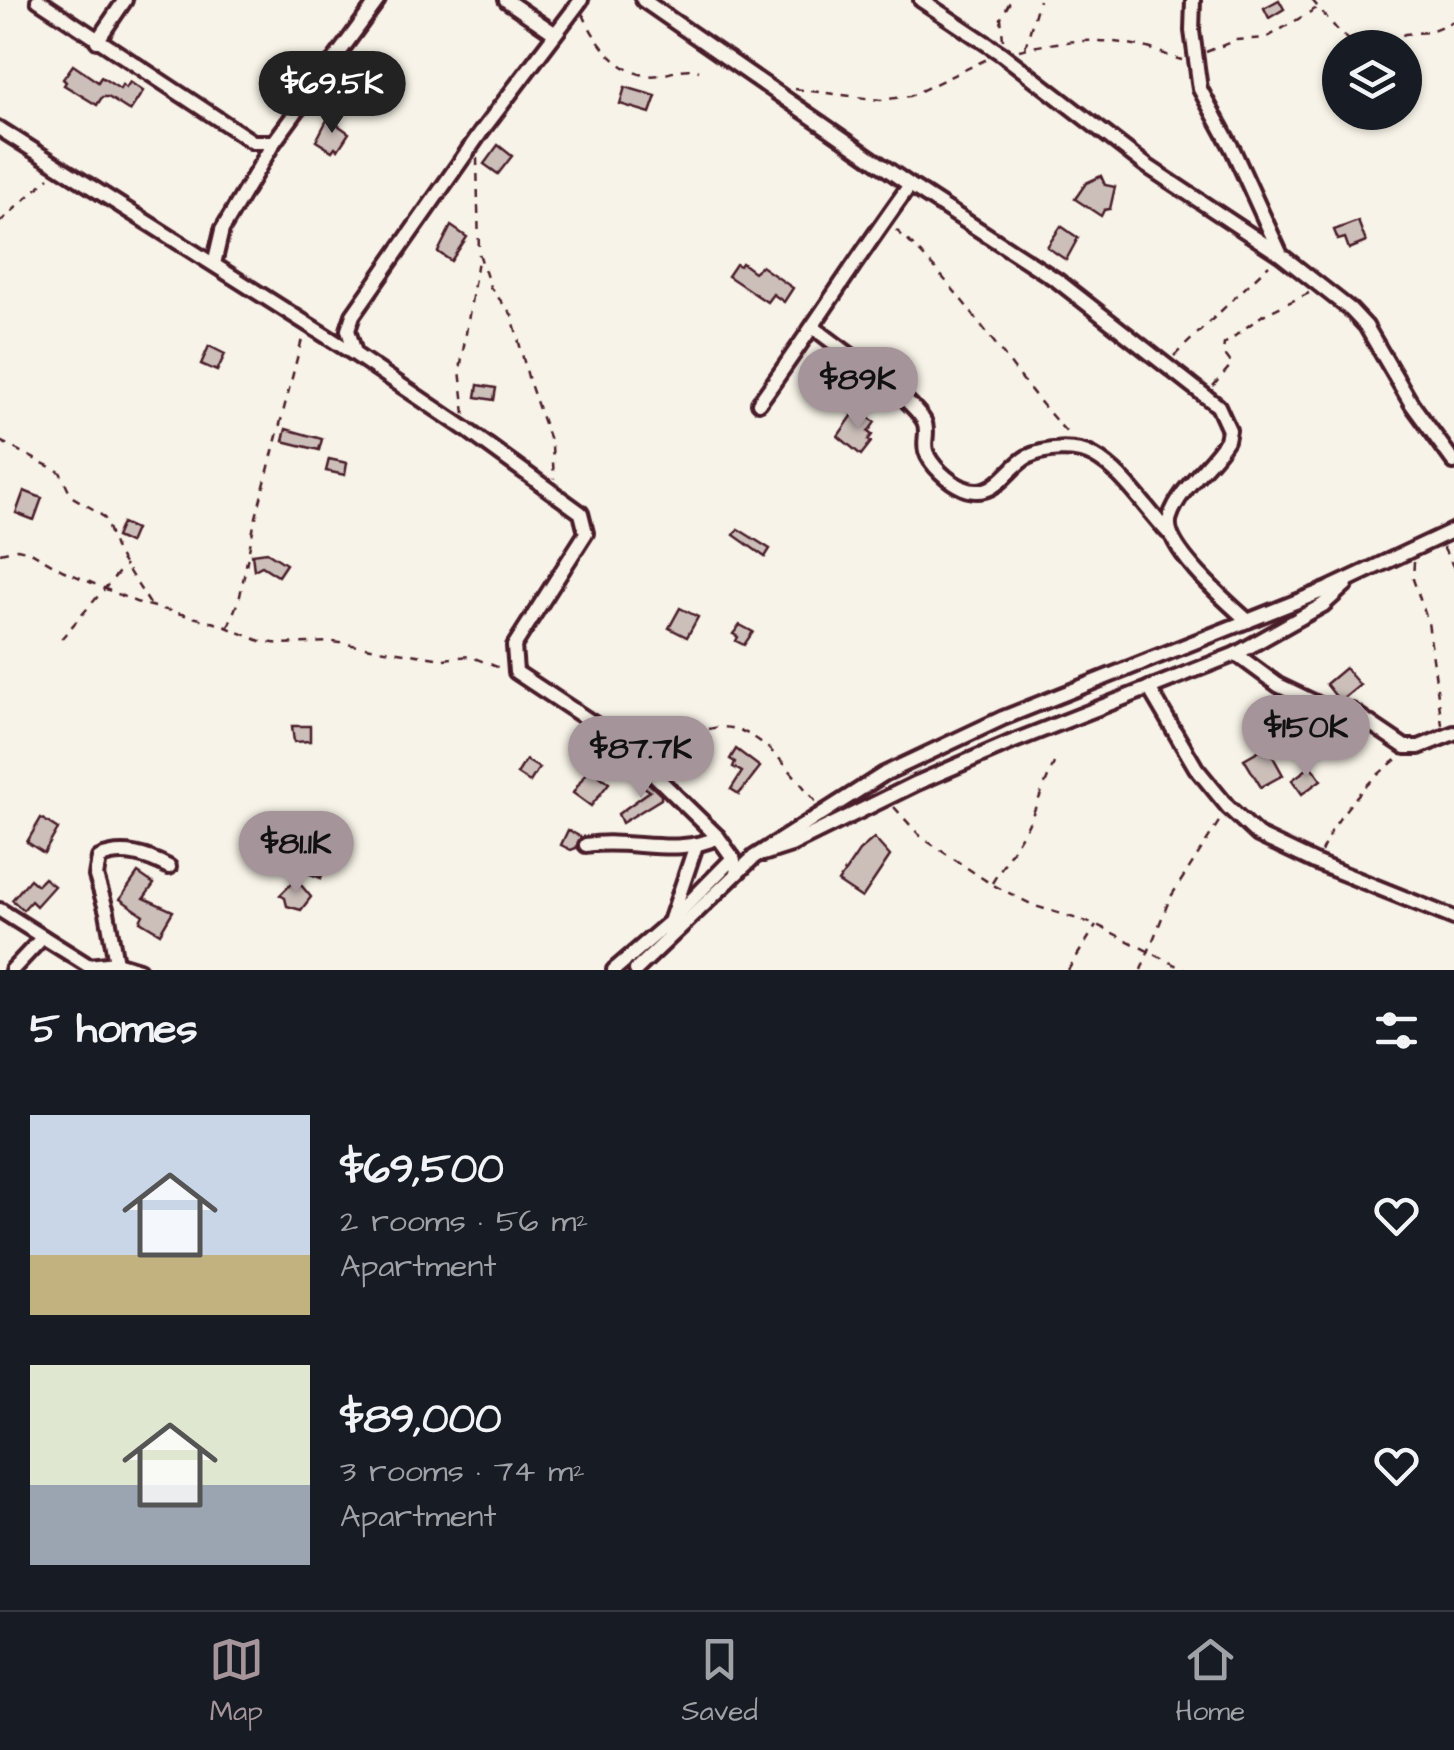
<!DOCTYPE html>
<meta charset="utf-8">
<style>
:root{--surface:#171b24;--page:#242831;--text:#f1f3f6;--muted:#9ea1a6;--line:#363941;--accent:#a6949b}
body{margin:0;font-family:"Architects Daughter",sans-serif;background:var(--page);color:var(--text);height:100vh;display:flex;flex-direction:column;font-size:38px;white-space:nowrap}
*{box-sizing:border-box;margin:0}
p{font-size:32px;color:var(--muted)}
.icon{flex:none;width:55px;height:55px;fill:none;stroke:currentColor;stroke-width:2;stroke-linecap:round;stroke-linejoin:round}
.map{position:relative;height:970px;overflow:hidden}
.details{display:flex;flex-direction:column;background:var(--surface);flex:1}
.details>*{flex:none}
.fabs{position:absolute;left:1322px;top:30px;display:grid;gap:20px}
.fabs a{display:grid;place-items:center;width:100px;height:100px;border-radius:50%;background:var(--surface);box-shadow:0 2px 8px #0004;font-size:50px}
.price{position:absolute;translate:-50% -85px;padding:0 22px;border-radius:35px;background:var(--accent);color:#111;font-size:32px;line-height:65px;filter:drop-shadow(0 2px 5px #0008)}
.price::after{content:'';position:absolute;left:50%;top:60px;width:30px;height:22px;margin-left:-15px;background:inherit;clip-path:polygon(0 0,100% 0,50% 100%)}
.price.active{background:#222;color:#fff}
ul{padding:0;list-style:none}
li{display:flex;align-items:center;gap:30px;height:250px;padding:0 30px}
li span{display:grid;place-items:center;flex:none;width:280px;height:200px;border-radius:0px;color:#555}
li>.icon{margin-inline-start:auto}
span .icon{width:120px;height:120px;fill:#fffc;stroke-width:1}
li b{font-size:42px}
h2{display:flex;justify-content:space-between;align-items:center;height:120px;padding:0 30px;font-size:42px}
.tab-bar{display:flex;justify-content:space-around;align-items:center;height:140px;border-top:2px solid var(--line);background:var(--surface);font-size:28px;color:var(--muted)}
.tab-bar a{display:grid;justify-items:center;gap:5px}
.tab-bar .active{color:var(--accent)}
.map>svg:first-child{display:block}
.building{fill:#ccbfb9;stroke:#4a1f2b;stroke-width:2.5}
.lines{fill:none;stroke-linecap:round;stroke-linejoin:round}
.minor-casing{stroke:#4a1f2b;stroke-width:20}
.path{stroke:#4a1f2b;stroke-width:2.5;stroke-dasharray:8 8;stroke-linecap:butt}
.minor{stroke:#f7f3e8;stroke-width:12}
</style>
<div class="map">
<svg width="1454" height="970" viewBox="0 0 1454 970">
<rect width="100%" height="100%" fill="#f7f3e8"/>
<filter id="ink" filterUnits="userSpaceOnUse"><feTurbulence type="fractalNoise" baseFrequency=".01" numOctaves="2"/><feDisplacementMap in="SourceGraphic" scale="20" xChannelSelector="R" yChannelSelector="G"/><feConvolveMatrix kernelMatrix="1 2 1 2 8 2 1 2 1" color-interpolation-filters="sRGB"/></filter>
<g filter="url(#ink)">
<g class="building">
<polygon points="1279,0 1284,9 1269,18 1264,8"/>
<polygon points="73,65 98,82 101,77 120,89 122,85 126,88 130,82 143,91 130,111 108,97 102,97 97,105 64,85 66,82 63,79"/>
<polygon points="625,87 656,96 650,113 620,104"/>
<polygon points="328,118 349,133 338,150 335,147 332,151 316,141"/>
<polygon points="498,145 512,156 498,174 484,164"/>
<polygon points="1101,176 1105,185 1115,187 1110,209 1104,210 1101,216 1075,199 1086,183"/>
<polygon points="1358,221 1366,242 1349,249 1345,238 1338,240 1334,230"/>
<polygon points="451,226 467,237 451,261 438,252"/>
<polygon points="1061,226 1078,238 1066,260 1047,247"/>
<polygon points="742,263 754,272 761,266 793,288 784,302 773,294 767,302 728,276 736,264 740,266"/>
<polygon points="209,346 225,354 217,371 201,364"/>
<polygon points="478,385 496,388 494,400 476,397"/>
<polygon points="857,409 875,422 868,432 872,435 868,440 871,442 861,455 838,436"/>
<polygon points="286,429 322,439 319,450 283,441"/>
<polygon points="329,459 347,463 345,475 326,471"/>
<polygon points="24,491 42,498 34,520 16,513"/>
<polygon points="122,523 135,529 129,543 116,537"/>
<polygon points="738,529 770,549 765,557 734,535"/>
<polygon points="267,552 286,564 278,576 262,566 254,570 252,554"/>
<polygon points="680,608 698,617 687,637 669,628"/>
<polygon points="740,625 753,632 744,645 736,641 738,637 733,634"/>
<polygon points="1345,668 1360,685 1343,699 1338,699 1326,684"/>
<polygon points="292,726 310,726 310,741 294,742"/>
<polygon points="1267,746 1283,775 1261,787 1244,759"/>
<polygon points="736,749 760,767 739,794 731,789 742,772 733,767 735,762 730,759"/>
<polygon points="526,760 539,768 530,782 517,774"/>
<polygon points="1311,766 1321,780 1302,794 1292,780"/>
<polygon points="589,768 609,783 591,806 573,793"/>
<polygon points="639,774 661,795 661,799 622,823 618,814 650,791 635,781"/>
<polygon points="41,818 58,829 44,853 27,842"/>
<polygon points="568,830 581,837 576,848 571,850 561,845"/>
<polygon points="874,838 890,856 862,898 838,882 859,851"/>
<polygon points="318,854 325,864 321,878 300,870 304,862"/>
<polygon points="138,873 154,884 144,898 173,911 160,933 140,921 143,915 120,899"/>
<polygon points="44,878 54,886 36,906 31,901 23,910 12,900 30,879 37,885"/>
<polygon points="296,879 311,897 301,910 287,906 285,898 280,895"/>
</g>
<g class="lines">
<g class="minor-casing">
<g id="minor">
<polyline points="38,0 253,142 274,142"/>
<polyline points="506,0 554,33"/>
<path d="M643 0 910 185 1058 281 1218 406 1229 430 1227 440C1211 466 1180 487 1170 517 1160 544 1228 603 1248 621"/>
<polyline points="921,0 1002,54 1147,166 1281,255 1351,310 1366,326 1411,403 1454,462"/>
<polyline points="1193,0 1192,31 1200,89 1233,150 1280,253"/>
<polyline points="97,41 125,0"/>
<polyline points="0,129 356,355 467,430 581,513 586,533 514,646 516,672 608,733 640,761 718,837 733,858 737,871"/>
<polyline points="214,264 222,230 274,142 378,0"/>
<path d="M813 327C839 348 909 395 924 421 929 431 923 441 926 451 930 465 949 482 963 488 995 501 1006 469 1027 457 1045 448 1075 446 1094 456 1123 472 1145 508 1168 532"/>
<polyline points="355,353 348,330 353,315 481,132 581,0"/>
<path d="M759 403C811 331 858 256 910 185"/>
<polyline points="1236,654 1278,685 1322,706 1352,711 1405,747 1419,747 1454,733"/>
<polyline points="1149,688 1196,768 1228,807 1258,835 1317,863 1454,918"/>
<path d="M586 845C629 838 679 857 718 837"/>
<polyline points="763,854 791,845 917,783 1012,742 1236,654 1323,605 1346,584"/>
<polyline points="0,910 89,966 116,963 139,970"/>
<polyline points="671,919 696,845"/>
<path d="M116 963 107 912 96 876 99 858C123 847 148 856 169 867"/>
<polyline points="12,970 43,937"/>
<polyline points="614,970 671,921 733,858"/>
<polyline points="636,970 754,857 884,774 1003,718 1328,589 1454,530"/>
</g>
</g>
<g class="path">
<polyline points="1312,0 1340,33 1360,48"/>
<path d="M583 14C596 44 623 81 660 75 674 73 684 66 699 71"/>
<polyline points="1003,40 1001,18 1011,0"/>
<polyline points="1025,48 1039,0"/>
<polyline points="1373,48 1405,34 1428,32 1454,21"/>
<path d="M1019 50C1061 40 1101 37 1144 47 1157 50 1169 57 1182 60"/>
<polyline points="1206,52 1236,40 1266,38 1317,8"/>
<polyline points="795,89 881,100 910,96 987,59"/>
<polyline points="477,158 479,253 490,287 512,315 529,381 552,446 554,479"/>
<polyline points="0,222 49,178"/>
<path d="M896 230C964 289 1009 372 1071 437"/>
<polyline points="1174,356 1269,265"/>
<polyline points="1213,386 1232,364 1223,352 1224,344 1263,315 1309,293"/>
<polyline points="465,414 460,370 479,254"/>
<polyline points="0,441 60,472 71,496 98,512 105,519 117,553 150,604"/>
<polyline points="1443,547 1454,568"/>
<polyline points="0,553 17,549 31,552 62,570 136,602 219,624 260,641 280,644 333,642 443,659 469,656 505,670"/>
<polyline points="1414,562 1413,579 1428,622 1442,725"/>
<polyline points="228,627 240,596 254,525 303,335"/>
<polyline points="61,639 125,565"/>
<path d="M651 756C670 747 689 735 709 729 754 716 791 773 816 802"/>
<polyline points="894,807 921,837 991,884 1035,906 1097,925 1185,970"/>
<path d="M1321 852C1337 815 1365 783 1397 759"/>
<polyline points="992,883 1028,825 1054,763"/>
<polyline points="1068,970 1096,926"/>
<polyline points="1141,970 1170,898 1222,817"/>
</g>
<use href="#minor" class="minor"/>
</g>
</g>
</svg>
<div class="fabs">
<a><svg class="icon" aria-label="layers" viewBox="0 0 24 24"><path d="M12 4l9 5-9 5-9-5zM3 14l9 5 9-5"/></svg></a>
</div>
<b class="price active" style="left:332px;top:136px">$69.5K</b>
<b class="price" style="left:858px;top:432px">$89K</b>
<b class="price" style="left:1306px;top:780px">$150K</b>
<b class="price" style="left:641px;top:801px">$87.7K</b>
<b class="price" style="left:296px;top:896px">$81.1K</b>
</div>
<section class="details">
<h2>5 homes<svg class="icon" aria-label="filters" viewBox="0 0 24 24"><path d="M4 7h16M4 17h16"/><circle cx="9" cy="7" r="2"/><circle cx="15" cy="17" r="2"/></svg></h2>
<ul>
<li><span style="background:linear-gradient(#c9d6e8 70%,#c2b280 0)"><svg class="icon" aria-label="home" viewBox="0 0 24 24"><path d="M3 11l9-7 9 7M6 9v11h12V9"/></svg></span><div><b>$69,500</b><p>2 rooms · 56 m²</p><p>Apartment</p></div><svg class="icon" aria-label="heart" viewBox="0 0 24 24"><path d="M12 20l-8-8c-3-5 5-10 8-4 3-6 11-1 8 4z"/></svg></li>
<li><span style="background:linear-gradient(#dfe7d0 60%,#9aa5b1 0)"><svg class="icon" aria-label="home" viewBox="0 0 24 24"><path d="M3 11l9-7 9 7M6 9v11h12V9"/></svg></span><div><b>$89,000</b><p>3 rooms · 74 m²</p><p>Apartment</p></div><svg class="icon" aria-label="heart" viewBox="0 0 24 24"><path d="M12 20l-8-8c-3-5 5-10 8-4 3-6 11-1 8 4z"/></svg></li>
</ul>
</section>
<nav class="tab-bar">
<a class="active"><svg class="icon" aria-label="map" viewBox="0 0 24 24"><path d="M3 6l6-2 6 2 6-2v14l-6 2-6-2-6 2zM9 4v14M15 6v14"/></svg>Map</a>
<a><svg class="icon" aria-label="saved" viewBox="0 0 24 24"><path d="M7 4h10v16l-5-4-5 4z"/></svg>Saved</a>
<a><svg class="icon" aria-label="home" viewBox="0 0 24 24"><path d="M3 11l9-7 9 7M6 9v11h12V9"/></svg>Home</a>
</nav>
